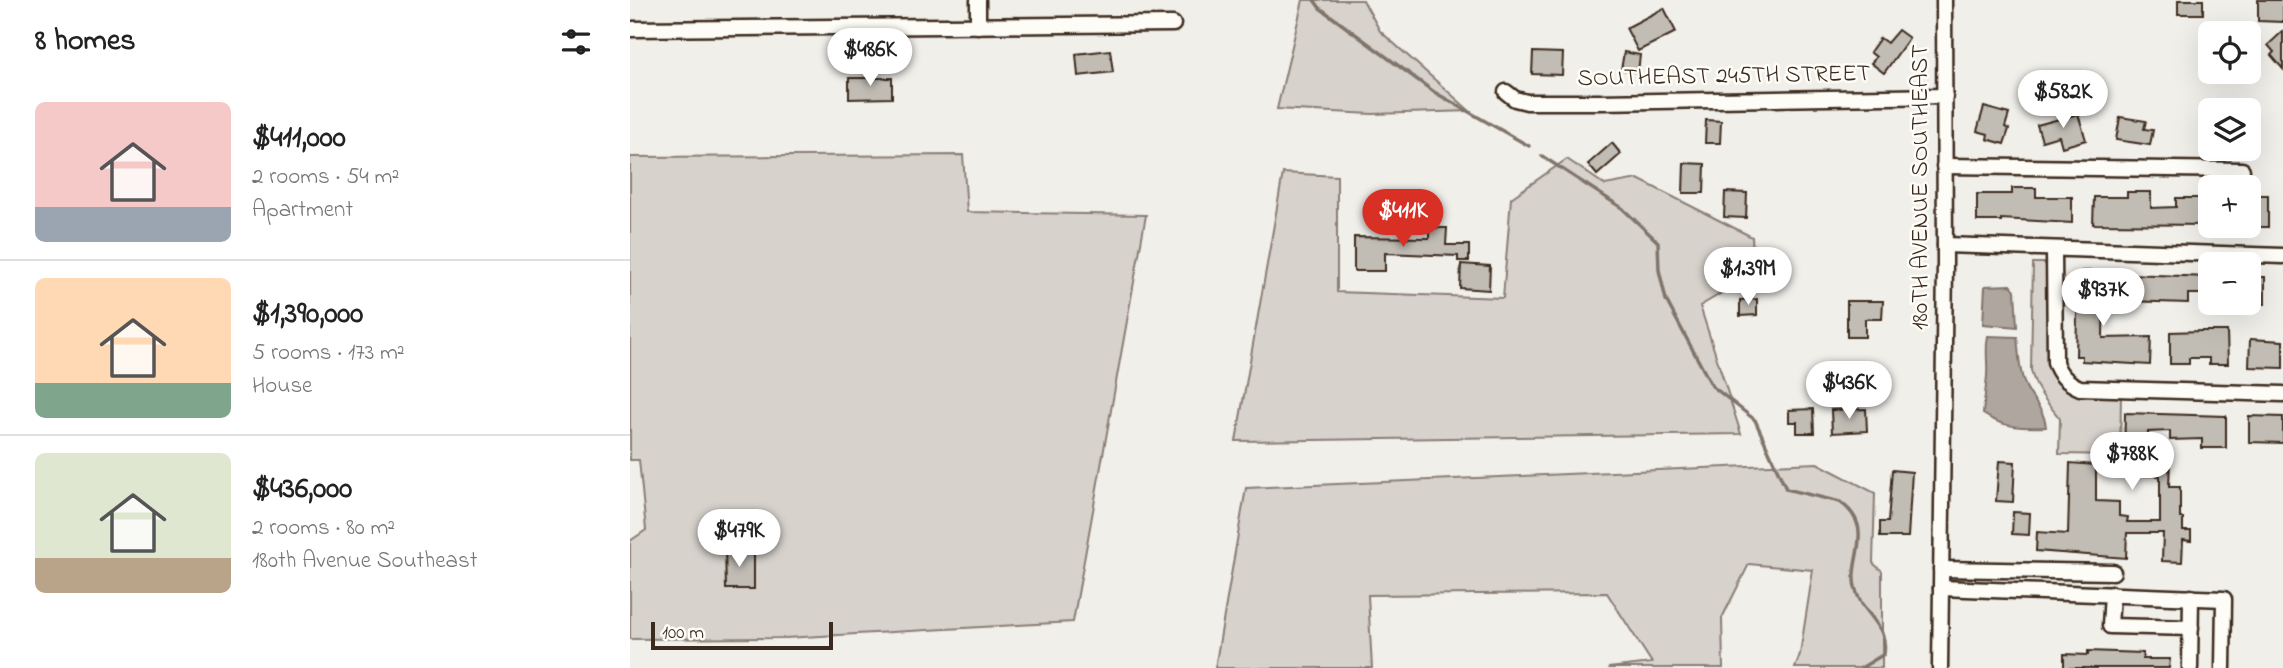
<!DOCTYPE html>
<meta charset="utf-8">
<style>
:root{--surface:#fff;--page:#f2f2f2;--text:#222;--muted:#767676;--line:#e0e0e0;--accent:#d93025}
body{margin:0;font-family:"Indie Flower",sans-serif;background:var(--page);color:var(--text);height:100vh;display:flex;flex-direction:column;font-size:26px;white-space:nowrap}
*{box-sizing:border-box;margin:0}
p{font-size:23px;color:var(--muted)}
.icon{flex:none;width:38px;height:38px;fill:none;stroke:currentColor;stroke-width:2;stroke-linecap:round;stroke-linejoin:round}
.map{position:relative;flex:1;overflow:hidden}
.sheet{display:flex;flex-direction:column;background:var(--surface);width:630px}
.sheet>*{flex:none}
.tools{position:absolute;left:1568px;top:21px;display:grid;gap:14px}
.tools a{display:grid;place-items:center;width:63px;height:63px;border-radius:10px;background:var(--surface);box-shadow:0 7px 28px #0002;font-size:35px}
.scale{position:absolute;left:21px;bottom:18px;width:182px;box-sizing:border-box;padding-left:7px;border:4px solid #3b2a1e;border-top:0;font-size:19px;line-height:24px;white-space:nowrap;color:#3b2a1e;-webkit-text-stroke:5px #fdfcf7;paint-order:stroke}
.price{position:absolute;translate:-50% -60px;padding:0 16px;border-radius:24px;background:#fff;color:#222;font-size:23px;line-height:46px;filter:drop-shadow(0 2px 4px #0008)}
.price::after{content:'';position:absolute;left:50%;top:42px;width:21px;height:16px;margin-left:-10px;background:inherit;clip-path:polygon(0 0,100% 0,50% 100%)}
.price.active{background:var(--accent);color:#fff}
ul{padding:0;list-style:none}
li{display:flex;align-items:center;gap:21px;height:175px;padding:0 35px}
li+li{border-top:2px solid var(--line)}
li span{display:grid;place-items:center;flex:none;width:196px;height:140px;border-radius:10px;color:#555}
li>.icon{margin-inline-start:auto}
span .icon{width:84px;height:84px;fill:#fffc;stroke-width:1}
li b{font-size:30px}
h2{display:flex;justify-content:space-between;align-items:center;height:84px;padding:0 35px;font-size:30px}
main{display:flex;flex:1;min-height:0}
.map>svg:first-child{display:block}
.green{fill:#d7d2cc;stroke:#897e75;stroke-width:2}
.water{fill:#aea69f;stroke:#80746b;stroke-width:2}
.lines{fill:none;stroke-linecap:round;stroke-linejoin:round}
.stream{stroke:#80746b;stroke-width:3.5}
.building{fill:#c1bcb4;stroke:#3b2a1e;stroke-width:2}
.minor-casing{stroke:#3b2a1e;stroke-width:19}
.minor{stroke:#fdfcf7;stroke-width:14}
.labels{text-anchor:middle;dominant-baseline:central;stroke-width:5;stroke-linejoin:round;paint-order:stroke}
.street-label{font-size:24px;fill:#3b2a1e;stroke:#fdfcf7}
</style>
<main>
<section class="sheet">
<h2>8 homes<svg class="icon" aria-label="filters" viewBox="0 0 24 24"><path d="M4 7h16M4 17h16"/><circle cx="9" cy="7" r="2"/><circle cx="15" cy="17" r="2"/></svg></h2>
<ul>
<li><span style="background:linear-gradient(#f6c9c9 75%,#9aa5b1 0)"><svg class="icon" aria-label="home" viewBox="0 0 24 24"><path d="M3 11l9-7 9 7M6 9v11h12V9"/></svg></span><div><b>$411,000</b><p>2 rooms · 54 m²</p><p>Apartment</p></div></li>
<li><span style="background:linear-gradient(#ffd9b3 75%,#7fa58c 0)"><svg class="icon" aria-label="home" viewBox="0 0 24 24"><path d="M3 11l9-7 9 7M6 9v11h12V9"/></svg></span><div><b>$1,390,000</b><p>5 rooms · 173 m²</p><p>House</p></div></li>
<li><span style="background:linear-gradient(#dfe7d0 75%,#b9a48a 0)"><svg class="icon" aria-label="home" viewBox="0 0 24 24"><path d="M3 11l9-7 9 7M6 9v11h12V9"/></svg></span><div><b>$436,000</b><p>2 rooms · 80 m²</p><p>180th Avenue Southeast</p></div></li>
</ul>
</section>
<div class="map">
<svg width="1653" height="668" viewBox="0 0 1653 668">
<rect width="100%" height="100%" fill="#f1efea"/>
<filter id="ink" filterUnits="userSpaceOnUse"><feTurbulence type="fractalNoise" baseFrequency=".0143" numOctaves="2"/><feDisplacementMap in="SourceGraphic" scale="14" xChannelSelector="R" yChannelSelector="G"/><feConvolveMatrix kernelMatrix="1 2 1 2 8 2 1 2 1" color-interpolation-filters="sRGB"/></filter>
<g filter="url(#ink)">
<g class="green">
<polygon points="673,0 733,0 750,31 840,111 742,114 647,109"/>
<polygon points="333,155 337,212 516,215 443,622 155,638 0,639 0,541 16,530 9,460 0,460 0,157"/>
<polygon points="937,159 975,185 1008,179 1122,237 1124,274 1070,306 1111,434 606,441 653,173 707,176 707,292 873,298 881,198"/>
<path d="M1403 263H1415L1418 271 1417 361C1432 401 1455 395 1491 395L1490 455 1429 454 1430 419C1418 403 1405 390 1401 370Z"/>
<polygon points="1187,463 1245,493 1243,563 1252,571 1252,668 1165,668 1170,654 1183,570 1119,564 1092,618 1093,668 978,668 1022,663 977,593 738,595 742,668 585,668 616,488"/>
</g>
<g class="water">
<polygon points="1381,285 1385,290 1387,327 1353,324 1355,286"/>
<path d="M1358 336 1387 337C1389 354 1389 372 1396 387 1403 401 1415 411 1416 427 1392 428 1374 428 1353 414 1354 401 1356 388 1357 375 1358 362 1355 350 1358 336Z"/>
</g>
<g class="lines">
<g class="stream">
<polyline points="684,0 690,8 804,92 899,146"/>
<path d="M912 156 992 208 1028 242 1029 270 1036 300 1082 386 1125 420 1156 489 1210 502C1247 528 1218 559 1225 587 1231 615 1259 623 1254 654L1231 668"/>
</g>
</g>
<g class="building">
<rect x="1548" y="0" width="25" height="14"/>
<polygon points="1628,0 1653,0 1653,22 1628,21"/>
<polygon points="1034,8 1046,32 1008,51 996,28"/>
<polygon points="1268,30 1279,38 1254,73 1241,63 1246,57 1240,52 1250,38 1257,43"/>
<polygon points="1653,31 1653,69 1641,55 1644,52 1638,45"/>
<polygon points="480,50 483,72 448,76 446,54"/>
<polygon points="903,52 933,53 932,75 902,74"/>
<polygon points="994,52 1010,55 1008,72 991,70"/>
<polygon points="219,78 262,78 262,98 219,99"/>
<polygon points="1354,107 1379,114 1375,127 1379,129 1374,144 1357,139 1358,134 1347,131"/>
<polygon points="1448,114 1456,140 1432,147 1429,136 1412,141 1407,125"/>
<polygon points="1490,117 1516,121 1514,129 1523,130 1520,145 1486,140"/>
<polygon points="1076,120 1091,121 1090,143 1075,143"/>
<polygon points="982,143 991,154 967,175 958,164"/>
<polygon points="1054,163 1075,164 1074,193 1053,193"/>
<polygon points="1382,188 1406,188 1406,197 1442,197 1442,223 1371,219 1371,221 1347,221 1347,194 1382,194"/>
<polygon points="1095,192 1117,193 1116,218 1094,217"/>
<polygon points="1497,192 1521,192 1521,208 1546,207 1546,198 1580,198 1580,225 1463,224 1464,197 1497,197"/>
<rect x="1619" y="195" width="19" height="32"/>
<polygon points="799,228 817,228 816,245 839,245 839,261 828,261 828,256 755,253 755,271 724,271 724,237 799,238"/>
<polygon points="831,264 860,266 859,290 830,288"/>
<polygon points="1452,271 1474,271 1473,338 1521,337 1520,365 1452,361 1452,356 1446,356 1448,276 1452,276"/>
<polygon points="1497,274 1580,277 1580,294 1558,294 1558,303 1496,301"/>
<rect x="1619" y="277" width="16" height="27"/>
<polygon points="1127,299 1127,315 1110,316 1110,300"/>
<polygon points="1217,301 1253,301 1252,319 1235,319 1235,337 1217,337"/>
<polygon points="1572,331 1597,331 1598,364 1579,364 1579,358 1559,358 1559,364 1540,364 1540,332"/>
<polygon points="1620,339 1653,341 1653,368 1619,367"/>
<polygon points="1183,409 1184,433 1167,433 1167,422 1159,422 1159,410"/>
<polygon points="1236,409 1237,431 1202,433 1201,410"/>
<polygon points="1495,413 1596,416 1596,448 1572,448 1572,439 1540,440 1540,431 1518,432 1518,461 1540,461 1539,487 1550,487 1550,518 1553,518 1553,531 1561,531 1561,541 1553,540 1552,562 1532,561 1533,533 1497,533 1496,558 1406,551 1407,532 1438,534 1440,463 1466,465 1466,501 1489,502 1489,516 1498,517 1497,522 1530,522 1530,476 1486,475 1486,459 1494,460"/>
<polygon points="1619,416 1653,417 1653,443 1619,442"/>
<polygon points="1369,461 1385,462 1383,502 1366,501"/>
<polygon points="1262,470 1282,472 1278,537 1250,537 1250,522 1258,522"/>
<polygon points="1383,512 1400,513 1399,535 1382,534"/>
<polygon points="95,546 114,546 114,554 124,554 124,589 96,589"/>
<polygon points="1458,651 1513,653 1513,659 1540,659 1539,668 1434,668 1434,654 1458,655"/>
</g>
<g class="lines">
<g class="minor-casing">
<g id="minor">
<polyline points="348,0 348,26"/>
<polyline points="0,29 543,24"/>
<polyline points="876,92 885,99 897,102 970,102 1315,96"/>
<polyline points="1314,166 1612,170"/>
<polyline points="1315,245 1653,256"/>
<path d="M1424 250 1425 362C1429 375 1438 383 1450 388L1653 394"/>
<polyline points="1311,569 1483,572"/>
<polyline points="1311,588 1594,599 1593,668"/>
<polyline points="1482,594 1480,626 1561,628"/>
<polyline points="1310,668 1315,263 1314,0"/>
<polyline points="1560,668 1561,597"/>
</g>
</g>
<use href="#minor" class="minor"/>
</g>
</g>
<g class="labels">
<g class="street-label">
<text transform="translate(1094 77) rotate(-1)">SOUTHEAST 245TH STREET</text>
<text transform="translate(1291 187) rotate(-90)">180TH AVENUE SOUTHEAST</text>
</g>
</g>
</svg>
<div class="tools">
<a><svg class="icon" aria-label="locate" viewBox="0 0 24 24"><circle cx="12" cy="12" r="6"/><path d="M12 2v4M12 18v4M2 12h4M18 12h4"/></svg></a>
<a><svg class="icon" aria-label="layers" viewBox="0 0 24 24"><path d="M12 4l9 5-9 5-9-5zM3 14l9 5 9-5"/></svg></a>
<a>+</a>
<a>−</a>
</div>
<div class="scale">100 m</div>
<b class="price" style="left:240px;top:88px">$486K</b>
<b class="price" style="left:1433px;top:130px">$582K</b>
<b class="price active" style="left:773px;top:249px">$411K</b>
<b class="price" style="left:1118px;top:307px">$1.39M</b>
<b class="price" style="left:1473px;top:328px">$937K</b>
<b class="price" style="left:1219px;top:421px">$436K</b>
<b class="price" style="left:1502px;top:492px">$788K</b>
<b class="price" style="left:109px;top:569px">$479K</b>
</div>
</main>
